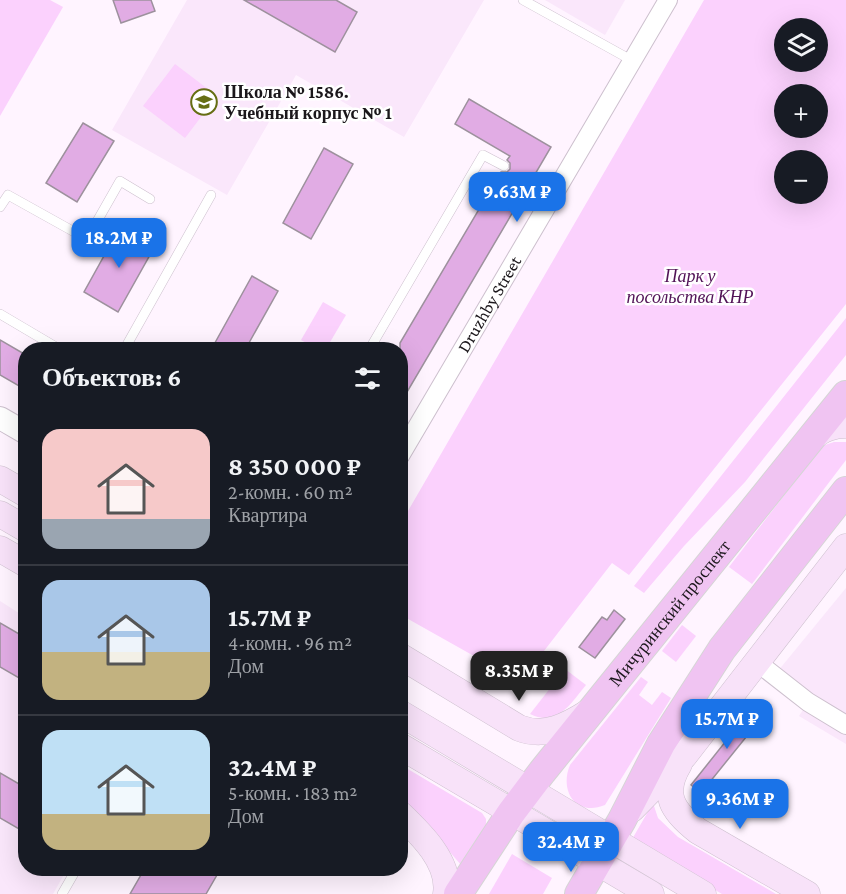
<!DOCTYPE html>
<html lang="ru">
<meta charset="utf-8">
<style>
:root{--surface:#171b24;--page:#242831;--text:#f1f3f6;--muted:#9ea1a6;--line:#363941;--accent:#1a73e8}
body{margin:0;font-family:"Crimson Pro",serif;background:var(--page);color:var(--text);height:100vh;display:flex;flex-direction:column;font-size:22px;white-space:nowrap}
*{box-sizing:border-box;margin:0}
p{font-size:20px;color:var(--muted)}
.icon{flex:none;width:33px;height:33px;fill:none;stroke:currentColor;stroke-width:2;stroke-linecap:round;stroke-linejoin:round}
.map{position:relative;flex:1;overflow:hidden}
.side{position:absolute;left:18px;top:342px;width:390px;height:534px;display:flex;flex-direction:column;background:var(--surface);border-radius:24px;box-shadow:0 6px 24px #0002}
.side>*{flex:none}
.buttons{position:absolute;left:774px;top:18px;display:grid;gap:12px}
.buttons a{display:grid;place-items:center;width:54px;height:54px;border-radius:50%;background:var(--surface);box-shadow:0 6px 24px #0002;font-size:30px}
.price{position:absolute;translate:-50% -51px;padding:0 14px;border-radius:12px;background:var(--accent);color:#fff;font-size:20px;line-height:39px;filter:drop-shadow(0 2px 3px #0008)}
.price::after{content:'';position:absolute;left:50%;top:36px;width:18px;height:14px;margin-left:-9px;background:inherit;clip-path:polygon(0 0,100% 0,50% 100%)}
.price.on{background:#222;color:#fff}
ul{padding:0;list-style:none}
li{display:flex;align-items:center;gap:18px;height:150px;padding:0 24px}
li+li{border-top:2px solid var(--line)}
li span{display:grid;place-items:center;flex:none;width:168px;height:120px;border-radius:18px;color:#555}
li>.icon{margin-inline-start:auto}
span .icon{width:72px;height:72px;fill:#fffc;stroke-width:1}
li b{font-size:26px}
h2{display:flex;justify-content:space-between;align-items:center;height:72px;padding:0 24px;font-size:26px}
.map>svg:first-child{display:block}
.built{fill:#fae7fb}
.green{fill:#fbd1fd;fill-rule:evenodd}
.building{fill:#e1ace4;stroke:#9d919d;stroke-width:1.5}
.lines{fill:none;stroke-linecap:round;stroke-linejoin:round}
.service-casing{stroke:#cdc0ce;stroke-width:10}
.minor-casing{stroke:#cdc0ce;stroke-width:20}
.tertiary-casing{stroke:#cdc0ce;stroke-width:24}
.secondary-casing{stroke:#cdc0ce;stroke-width:27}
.primary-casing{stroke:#d6d5d6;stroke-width:30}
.service{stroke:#fff;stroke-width:9}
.minor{stroke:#fff;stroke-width:18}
.tertiary{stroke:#fff;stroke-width:22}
.secondary{stroke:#f8e2f9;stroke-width:26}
.primary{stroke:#f0c4f2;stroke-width:28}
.labels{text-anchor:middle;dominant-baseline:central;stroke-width:5;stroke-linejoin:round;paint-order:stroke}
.poi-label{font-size:18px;font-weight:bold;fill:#1b171b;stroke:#fff;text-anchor:start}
.park-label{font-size:18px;font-style:italic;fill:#521357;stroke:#fff}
.street-label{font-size:18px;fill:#1b171b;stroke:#fff}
</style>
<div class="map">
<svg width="846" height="894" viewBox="0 0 846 894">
<rect width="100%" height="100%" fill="#fff4ff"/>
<g class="built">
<polygon points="187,0 484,0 404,137 296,75 227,195 112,130"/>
<polygon points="545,0 625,0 605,35"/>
<polygon points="846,588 846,744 799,716 813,695 778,671"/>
<polygon points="0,601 25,617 26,868 67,869 53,894 0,894"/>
</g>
<g class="green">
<polygon points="0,0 50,0 63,7 0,116"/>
<path d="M704 0H846V304L629 575 612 563 520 682 401 615V523ZM784 28H818V62H784ZM784 94H818V128H784ZM818 160V194H784V160Z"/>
<polygon points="175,64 217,96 185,138 143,106"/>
<polygon points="323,302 346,315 326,349 317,349 301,340"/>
<polygon points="846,318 846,355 745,482 684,546 644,593 634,586"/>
<polygon points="834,442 846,442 846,460 752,584 729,567 822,446"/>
<polygon points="682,625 696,636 676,662 662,651"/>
<path d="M565 669 586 685C571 703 557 728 530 714Z"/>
<path d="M641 677 648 682 639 695 652 705 662 692 671 698 605 805C576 817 559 791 570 765Z"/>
<polygon points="401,765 482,813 486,819 486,825 462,866 401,796"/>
<polygon points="653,803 658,818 678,837 776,894 722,894 631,841"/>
<polygon points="512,854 552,878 543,894 489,894"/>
</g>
<g class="building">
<polygon points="113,0 151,0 155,11 121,23"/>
<polygon points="244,0 336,0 357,12 335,52"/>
<polygon points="469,99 551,147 534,176 528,176 525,179 525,185 527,188 400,404 400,343 501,172 507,172 510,169 510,163 507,160 510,156 455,124"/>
<polygon points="83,123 114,141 77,202 46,183"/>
<polygon points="324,148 353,164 311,239 283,223"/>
<polygon points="120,227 155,246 118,312 84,292"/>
<polygon points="252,276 278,291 245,350 211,350"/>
<polygon points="0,340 26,355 26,390 0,375"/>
<polygon points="614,610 625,619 595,658 579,647 602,617 607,620"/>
<polygon points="0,623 26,638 26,682 0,667"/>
<polygon points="753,707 763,716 701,793 691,785"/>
<polygon points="0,773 26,788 26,833 0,818"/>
<polygon points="145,868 221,868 206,894 130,894"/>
</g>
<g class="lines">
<g class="service-casing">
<g id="service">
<polyline points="523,0 633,61"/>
<polyline points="531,182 554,196"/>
<polyline points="0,207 8,195 87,239 120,181 150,199"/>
<polyline points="0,314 61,350"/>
<polyline points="124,350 211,195"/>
<polyline points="369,350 483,155 504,166"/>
<polyline points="62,894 77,868"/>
</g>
</g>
<g class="minor-casing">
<g id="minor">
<path id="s1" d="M400 456 668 0"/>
<polyline points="757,662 808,702 846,725"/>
</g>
</g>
<g class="tertiary-casing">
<polyline id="tertiary" points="0,418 26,433"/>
</g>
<g class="secondary-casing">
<g id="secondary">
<path d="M811 438C823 429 832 425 846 425"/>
<polyline points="0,479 26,494"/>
<polyline points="0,514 26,529"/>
<polyline points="0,549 26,564"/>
<path d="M400 656 519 728C545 738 567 726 589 712"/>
<polyline points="400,713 703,894"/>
<polyline points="400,746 651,894"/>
<path d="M679 764C661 794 672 811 698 831L807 894"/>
<polyline points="632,809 684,756 846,547"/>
<path d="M400 814C421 834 451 863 446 894"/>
</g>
</g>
<g class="primary-casing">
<g id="primary">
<path id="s2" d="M458 894 511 813 542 772 846 395"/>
<polyline points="579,894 622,820 661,744 722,649 846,491"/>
</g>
</g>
<use href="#service" class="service"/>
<use href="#minor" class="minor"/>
<use href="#tertiary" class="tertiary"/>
<use href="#secondary" class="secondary"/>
<use href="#primary" class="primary"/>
</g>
<defs>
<g id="school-ring" transform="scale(1.35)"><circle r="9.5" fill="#fff" stroke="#666e14" stroke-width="1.5"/><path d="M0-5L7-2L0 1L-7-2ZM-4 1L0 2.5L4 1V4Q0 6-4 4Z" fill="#666e14"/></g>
</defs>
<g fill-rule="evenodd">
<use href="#school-ring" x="204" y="102"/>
</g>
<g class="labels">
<g class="poi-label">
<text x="224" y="92">Школа № 1586.<tspan x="224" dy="21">Учебный корпус № 1</tspan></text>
</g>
<g class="park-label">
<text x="690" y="276">Парк у<tspan x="690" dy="21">посольства КНР</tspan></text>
</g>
<g class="street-label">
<text stroke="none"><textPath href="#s1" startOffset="176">Druzhby Street</textPath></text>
<text stroke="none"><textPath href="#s2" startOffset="352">Мичуринский проспект</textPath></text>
</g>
</g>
</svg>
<div class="buttons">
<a><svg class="icon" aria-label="layers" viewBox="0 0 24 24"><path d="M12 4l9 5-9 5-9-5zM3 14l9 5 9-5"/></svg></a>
<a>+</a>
<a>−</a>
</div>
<b class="price" style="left:517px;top:223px">9.63M ₽</b>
<b class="price" style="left:119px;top:269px">18.2M ₽</b>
<b class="price on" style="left:519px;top:702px">8.35M ₽</b>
<b class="price" style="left:727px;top:750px">15.7M ₽</b>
<b class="price" style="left:740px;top:830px">9.36M ₽</b>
<b class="price" style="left:571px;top:873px">32.4M ₽</b>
<section class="side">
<h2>Объектов: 6<svg class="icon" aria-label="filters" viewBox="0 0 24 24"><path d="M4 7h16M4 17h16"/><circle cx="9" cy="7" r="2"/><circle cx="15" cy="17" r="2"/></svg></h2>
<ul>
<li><span style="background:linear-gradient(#f6c9c9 75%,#9aa5b1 0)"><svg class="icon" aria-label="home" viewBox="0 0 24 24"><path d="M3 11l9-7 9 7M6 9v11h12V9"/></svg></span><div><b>8 350 000 ₽</b><p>2-комн. · 60 m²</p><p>Квартира</p></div></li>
<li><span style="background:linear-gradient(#a9c7e8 60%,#c2b280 0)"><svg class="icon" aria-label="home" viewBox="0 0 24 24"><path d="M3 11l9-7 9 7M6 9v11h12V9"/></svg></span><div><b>15.7M ₽</b><p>4-комн. · 96 m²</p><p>Дом</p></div></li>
<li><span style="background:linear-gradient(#bfe0f5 70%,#c2b280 0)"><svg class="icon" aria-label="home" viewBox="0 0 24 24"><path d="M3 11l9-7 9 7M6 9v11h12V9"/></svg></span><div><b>32.4M ₽</b><p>5-комн. · 183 m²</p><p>Дом</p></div></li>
</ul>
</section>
</div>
